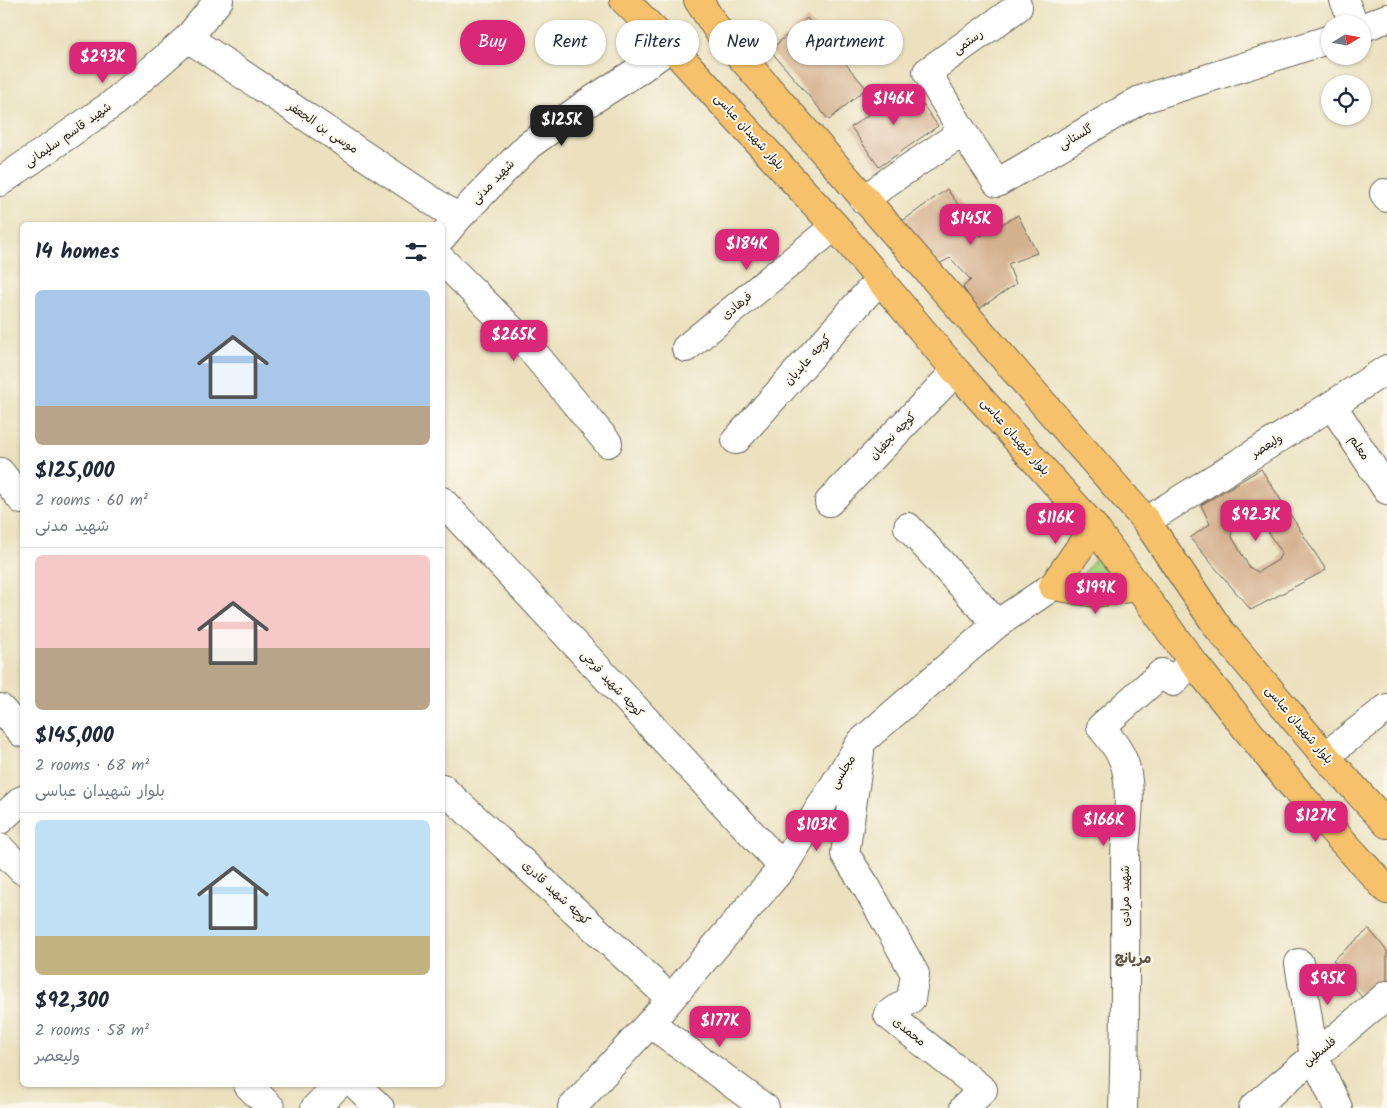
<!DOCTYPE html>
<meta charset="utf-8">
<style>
:root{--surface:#fff;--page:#f2f2f3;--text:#1f2937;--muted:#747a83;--line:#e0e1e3;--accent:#db2777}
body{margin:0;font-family:Kalam,"Playpen Sans Arabic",sans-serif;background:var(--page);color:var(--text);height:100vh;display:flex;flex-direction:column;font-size:19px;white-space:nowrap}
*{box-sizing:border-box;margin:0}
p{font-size:16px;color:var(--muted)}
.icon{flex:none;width:28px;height:28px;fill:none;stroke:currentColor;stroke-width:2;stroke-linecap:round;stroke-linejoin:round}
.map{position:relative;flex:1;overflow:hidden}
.panel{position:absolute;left:20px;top:222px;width:425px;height:865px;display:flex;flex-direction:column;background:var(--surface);border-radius:8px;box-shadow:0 1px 4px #0004}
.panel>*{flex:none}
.banner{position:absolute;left:460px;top:20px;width:475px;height:45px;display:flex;gap:10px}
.needle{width:32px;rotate:79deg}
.controls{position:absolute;left:1321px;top:15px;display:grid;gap:10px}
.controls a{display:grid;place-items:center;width:50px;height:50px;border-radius:50%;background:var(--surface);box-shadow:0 1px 4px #0004;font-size:25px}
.price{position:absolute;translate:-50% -42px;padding:0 11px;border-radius:10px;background:var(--accent);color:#fff;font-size:16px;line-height:32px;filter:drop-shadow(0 1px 2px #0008)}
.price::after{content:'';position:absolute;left:50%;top:30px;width:15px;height:11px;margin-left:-8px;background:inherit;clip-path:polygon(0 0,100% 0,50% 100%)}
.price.on{background:#222;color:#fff}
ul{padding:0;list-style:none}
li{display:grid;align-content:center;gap:10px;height:265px;padding:0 15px}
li+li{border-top:1px solid var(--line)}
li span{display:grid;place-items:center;height:155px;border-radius:8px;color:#555}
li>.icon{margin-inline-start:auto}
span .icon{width:90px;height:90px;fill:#fffc;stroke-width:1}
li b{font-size:21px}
h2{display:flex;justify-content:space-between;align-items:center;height:60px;padding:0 15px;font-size:21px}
.chip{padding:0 18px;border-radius:22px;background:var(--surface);box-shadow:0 1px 4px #0004;font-size:18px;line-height:45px}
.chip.on{background:var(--accent);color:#fff}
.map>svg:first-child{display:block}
.green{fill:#a8d37f;stroke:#62784e}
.building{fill:#d4b18f;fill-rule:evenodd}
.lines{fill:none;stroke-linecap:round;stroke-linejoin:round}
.minor-casing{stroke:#646155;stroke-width:30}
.major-casing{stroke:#646155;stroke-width:30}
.minor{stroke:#fff;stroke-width:28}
.major{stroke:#f6c16b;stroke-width:28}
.labels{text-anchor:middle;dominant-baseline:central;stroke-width:4;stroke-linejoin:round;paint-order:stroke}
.street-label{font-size:12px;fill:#1c1c1c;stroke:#fbf7ec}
.neighbourhood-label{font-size:14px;font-weight:bold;fill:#5c5044;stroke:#fbf7ec}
</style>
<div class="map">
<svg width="1387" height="1108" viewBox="0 0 1387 1108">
<rect width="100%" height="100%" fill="#fbf7ec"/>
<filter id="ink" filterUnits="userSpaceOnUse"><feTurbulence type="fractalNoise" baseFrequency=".02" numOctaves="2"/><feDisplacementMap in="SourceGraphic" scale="10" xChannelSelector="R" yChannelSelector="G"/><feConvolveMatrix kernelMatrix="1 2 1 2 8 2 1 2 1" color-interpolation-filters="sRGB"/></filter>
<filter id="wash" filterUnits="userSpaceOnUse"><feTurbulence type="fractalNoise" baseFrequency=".0096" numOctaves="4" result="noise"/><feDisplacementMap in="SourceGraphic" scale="20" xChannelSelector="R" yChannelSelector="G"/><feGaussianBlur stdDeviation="1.12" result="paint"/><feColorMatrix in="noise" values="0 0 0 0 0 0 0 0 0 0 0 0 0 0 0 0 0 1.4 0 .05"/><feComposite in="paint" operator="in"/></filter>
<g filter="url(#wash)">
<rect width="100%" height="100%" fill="#ebe1bf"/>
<polygon class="green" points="1099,553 1115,574 1082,576"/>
<g id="blocks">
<g class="building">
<polygon points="807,18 866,88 829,120 770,50"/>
<polygon points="910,86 938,126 879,167 851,127"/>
<polygon points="947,189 981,236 1018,215 1037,253 1008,264 1016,284 977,310 963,287 971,280 950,258 939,264 901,222"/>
<path d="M1261 469 1326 570 1251 610 1190 538 1210 524 1201 505ZM1255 516 1262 519 1271 537 1282 552 1278 560 1258 572 1249 567 1231 535 1234 527Z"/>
<polygon points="1369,929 1387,951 1387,995 1371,1009 1333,960"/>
</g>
</g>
</g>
<g filter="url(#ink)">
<use href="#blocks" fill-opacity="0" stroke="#646155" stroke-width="1"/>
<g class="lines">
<g class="minor-casing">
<g id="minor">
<polyline points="1344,0 1354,24"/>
<polyline points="1362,28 1387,18"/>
<polyline points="188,38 458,218"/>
<polyline points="963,132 927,72 1018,7"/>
<polyline points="0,182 111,105 188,38 219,0"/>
<polyline points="1384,193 1387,198"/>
<polyline points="864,200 889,181 963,132 997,183 1140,100 1330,39"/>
<polyline points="442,237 458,218 529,145 586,104 639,70 671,47"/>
<polyline points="442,260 529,347 608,443"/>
<polyline points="686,348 835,226"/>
<polyline points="1332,405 1387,490"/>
<polyline points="736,440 880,279"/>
<polyline points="0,472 22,500"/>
<polyline points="442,501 783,867"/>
<polyline points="829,502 956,371"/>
<polyline points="1146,521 1332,405 1387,369"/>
<polyline points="908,527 997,624"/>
<polyline points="0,708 22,733"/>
<polyline points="860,752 845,854 867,888 915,974 911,999 888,1015 983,1090 964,1108"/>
<polyline points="1325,756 1387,708"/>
<polyline points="442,788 670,998"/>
<polyline points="0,820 22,800"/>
<polyline points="0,848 22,870"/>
<polyline points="1299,963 1314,1056 1338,1108"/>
<polyline points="650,1023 765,1108"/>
<polyline points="248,1085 271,1108"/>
<polyline points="356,1085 380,1108"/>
<polyline points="315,1108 338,1085"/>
<polyline points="572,1108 650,1023 783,867 861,742 997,624 1053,586"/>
<path d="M1123 1108C1126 1025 1125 943 1125 860 1125 830 1133 800 1126 769 1123 754 1111 740 1101 727L1162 673 1173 682 1192 661"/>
<polyline points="1253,1108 1387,995"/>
</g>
</g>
<g class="major-casing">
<g id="major">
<polyline points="624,0 671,47 835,226 956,371 1094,527 1192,661 1277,767 1303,798 1387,890"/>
<polyline points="698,0 719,32 1146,521 1219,629 1325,756 1387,824"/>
<polyline points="1094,527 1053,586 1095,593 1138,587"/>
</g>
</g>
<use href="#minor" class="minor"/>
<use href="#major" class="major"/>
</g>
</g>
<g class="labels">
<g class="street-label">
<text transform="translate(968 42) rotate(-35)">رستمی</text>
<text transform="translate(323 128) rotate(34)">موسی بن الجعفر</text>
<text transform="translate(749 132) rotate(48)">بلوار شهیدان عباسی</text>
<text transform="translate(68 135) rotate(-35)">شهید قاسم سلیمانی</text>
<text transform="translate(1076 137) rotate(-30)">گلستانی</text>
<text transform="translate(493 182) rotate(-46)">شهید مدنی</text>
<text transform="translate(737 306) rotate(-40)">فرهادی</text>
<text transform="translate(808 360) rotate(-48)">کوجه عابدیان</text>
<text transform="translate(893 436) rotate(-46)">کوچه نجفیان</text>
<text transform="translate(1015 437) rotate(49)">بلوار شهیدان عباسی</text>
<text transform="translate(1267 446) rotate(-32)">ولیعصر</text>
<text transform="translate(1359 448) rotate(57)">معلم</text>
<text transform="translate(612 684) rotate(47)">کوچه شهید فرجی</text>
<text transform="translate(1299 725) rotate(50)">بلوار شهیدان عباسی</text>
<text transform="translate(843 772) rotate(-58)">مجلسی</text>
<text transform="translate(556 893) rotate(43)">کوچه شهید قادری</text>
<text transform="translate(1125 896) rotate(-90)">شهید مرادی</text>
<text transform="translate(909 1032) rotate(39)">محمدی</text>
<text transform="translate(1320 1052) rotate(-40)">فلسطین</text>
</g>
<g class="neighbourhood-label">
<text x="1133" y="959">مریانج</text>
</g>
</g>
</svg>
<div class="controls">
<a><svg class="needle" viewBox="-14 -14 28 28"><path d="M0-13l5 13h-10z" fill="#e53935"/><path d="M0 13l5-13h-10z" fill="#747a83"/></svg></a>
<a><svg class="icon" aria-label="locate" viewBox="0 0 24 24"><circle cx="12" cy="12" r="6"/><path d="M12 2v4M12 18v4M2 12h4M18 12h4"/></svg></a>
</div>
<b class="price" style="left:103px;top:84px">$293K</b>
<b class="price" style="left:894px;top:126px">$146K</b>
<b class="price on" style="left:562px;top:147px">$125K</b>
<b class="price" style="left:971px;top:246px">$145K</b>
<b class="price" style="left:747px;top:271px">$184K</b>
<b class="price" style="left:514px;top:362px">$265K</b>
<b class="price" style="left:1256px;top:542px">$92.3K</b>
<b class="price" style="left:1056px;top:545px">$116K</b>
<b class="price" style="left:1096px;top:615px">$199K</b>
<b class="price" style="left:1316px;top:843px">$127K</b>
<b class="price" style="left:1104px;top:847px">$166K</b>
<b class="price" style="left:817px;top:852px">$103K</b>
<b class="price" style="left:1328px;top:1006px">$95K</b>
<b class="price" style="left:720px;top:1048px">$177K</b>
<div class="banner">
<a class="chip on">Buy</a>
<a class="chip">Rent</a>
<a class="chip">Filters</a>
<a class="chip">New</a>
<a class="chip">Apartment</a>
</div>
<section class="panel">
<h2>14 homes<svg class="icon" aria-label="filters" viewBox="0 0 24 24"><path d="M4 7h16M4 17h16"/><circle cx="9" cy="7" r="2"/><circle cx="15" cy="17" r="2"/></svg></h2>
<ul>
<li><span style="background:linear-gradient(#a9c7e8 75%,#b9a48a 0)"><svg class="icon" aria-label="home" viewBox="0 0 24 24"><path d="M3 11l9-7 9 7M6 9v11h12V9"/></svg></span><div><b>$125,000</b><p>2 rooms · 60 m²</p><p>شهید مدنی</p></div></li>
<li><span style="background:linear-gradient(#f6c9c9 60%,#b9a48a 0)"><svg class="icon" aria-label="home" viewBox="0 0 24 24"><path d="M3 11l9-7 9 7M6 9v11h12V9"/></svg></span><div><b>$145,000</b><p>2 rooms · 68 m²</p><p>بلوار شهیدان عباسی</p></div></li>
<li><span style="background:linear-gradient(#bfe0f5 75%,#c2b280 0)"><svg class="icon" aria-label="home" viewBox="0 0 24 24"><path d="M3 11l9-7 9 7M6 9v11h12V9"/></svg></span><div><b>$92,300</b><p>2 rooms · 58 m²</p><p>ولیعصر</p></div></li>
</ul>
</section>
</div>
